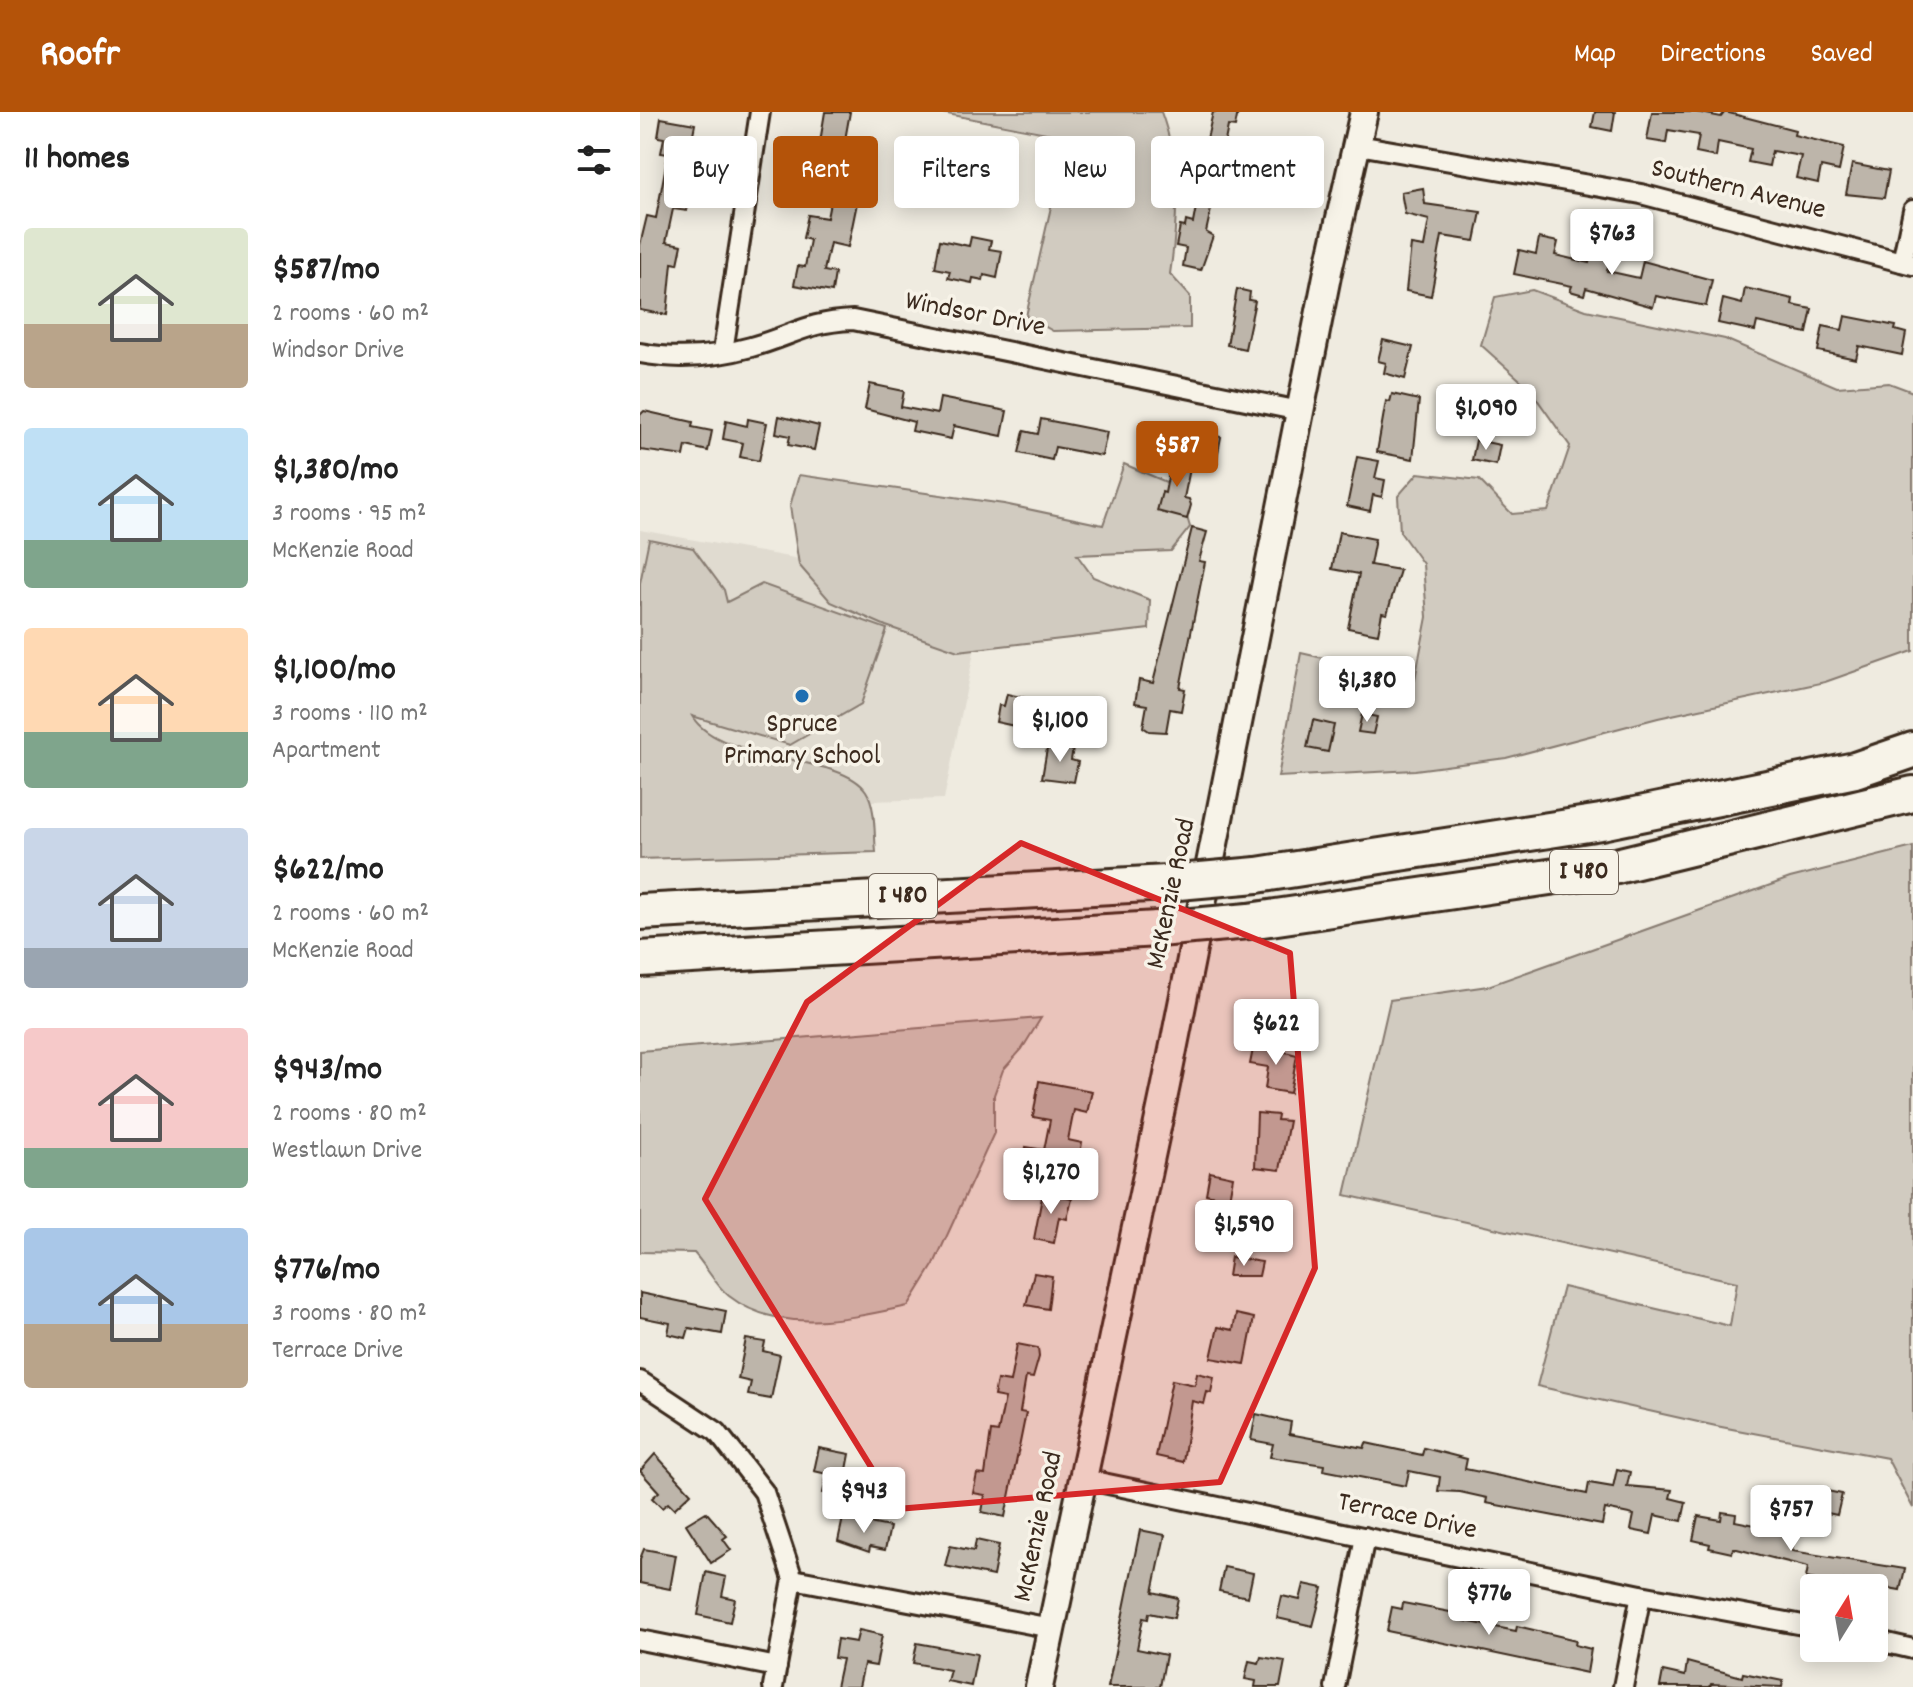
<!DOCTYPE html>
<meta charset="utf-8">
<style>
:root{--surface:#fff;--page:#f2f2f2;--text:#222;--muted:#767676;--accent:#b45309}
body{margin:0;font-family:Dekko,sans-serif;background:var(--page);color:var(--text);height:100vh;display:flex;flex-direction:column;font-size:30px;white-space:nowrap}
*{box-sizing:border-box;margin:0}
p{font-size:26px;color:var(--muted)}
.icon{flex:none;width:44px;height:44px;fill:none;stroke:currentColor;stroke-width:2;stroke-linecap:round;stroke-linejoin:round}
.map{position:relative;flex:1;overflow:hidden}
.drawer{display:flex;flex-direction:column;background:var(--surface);width:640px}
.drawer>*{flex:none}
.guide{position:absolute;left:24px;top:24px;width:760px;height:72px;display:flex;gap:16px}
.needle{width:52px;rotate:11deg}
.controls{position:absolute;left:1160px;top:1462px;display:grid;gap:16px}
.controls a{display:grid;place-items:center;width:88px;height:88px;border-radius:8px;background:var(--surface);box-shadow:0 4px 20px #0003;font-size:40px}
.price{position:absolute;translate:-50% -68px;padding:0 18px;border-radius:8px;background:#fff;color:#222;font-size:26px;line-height:52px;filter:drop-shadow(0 2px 4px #0008)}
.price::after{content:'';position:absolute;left:50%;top:48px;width:24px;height:18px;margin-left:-12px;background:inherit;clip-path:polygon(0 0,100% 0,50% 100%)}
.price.current{background:var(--accent);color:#fff}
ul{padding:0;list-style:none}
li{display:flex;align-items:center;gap:24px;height:200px;padding:0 24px}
li span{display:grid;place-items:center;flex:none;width:224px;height:160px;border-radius:8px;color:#555}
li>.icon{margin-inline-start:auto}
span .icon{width:96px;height:96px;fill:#fffc;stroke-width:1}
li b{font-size:34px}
h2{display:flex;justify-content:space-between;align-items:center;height:96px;padding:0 24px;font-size:34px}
.tag{padding:0 28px;border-radius:8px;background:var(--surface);box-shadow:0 4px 20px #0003;font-size:28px;line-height:72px}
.tag.current{background:var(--accent);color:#fff}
header{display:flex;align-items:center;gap:48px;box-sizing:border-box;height:112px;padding:0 40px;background:var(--accent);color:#fff}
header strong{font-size:38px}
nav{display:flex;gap:44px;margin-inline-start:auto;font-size:28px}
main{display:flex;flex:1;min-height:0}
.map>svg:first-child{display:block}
.built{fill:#e0dbd0}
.green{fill:#d1cbc0;stroke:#867a6f;stroke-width:2}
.building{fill:#bdb5aa;stroke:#3b2a1e;stroke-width:2}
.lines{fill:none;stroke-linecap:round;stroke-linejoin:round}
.street-casing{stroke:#3b2a1e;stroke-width:24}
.secondary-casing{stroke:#3b2a1e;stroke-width:32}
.highway-casing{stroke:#3b2a1e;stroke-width:40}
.street{stroke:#f7f3e8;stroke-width:18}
.secondary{stroke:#f7f3e8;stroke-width:26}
.highway{stroke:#f7f3e8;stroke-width:34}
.highway-bridge-casing{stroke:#3b2a1e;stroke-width:40;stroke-linecap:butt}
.highway-bridge{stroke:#f7f3e8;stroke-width:34}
.marked{fill:#d62828;fill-opacity:0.2;stroke:#d62828;stroke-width:6;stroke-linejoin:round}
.poi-dot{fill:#1f6fb2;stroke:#f7f3e8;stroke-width:3}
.labels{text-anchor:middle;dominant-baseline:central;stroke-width:7;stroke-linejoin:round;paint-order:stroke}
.shield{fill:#f7f3e8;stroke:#73665b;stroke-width:2}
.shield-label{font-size:26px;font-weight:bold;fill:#3b2a1e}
.street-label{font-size:28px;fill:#3b2a1e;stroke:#f7f3e8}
.poi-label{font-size:28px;fill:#3b2a1e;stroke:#f7f3e8}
</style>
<header>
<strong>Roofr</strong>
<nav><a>Map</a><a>Directions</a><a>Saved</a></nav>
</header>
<main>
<section class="drawer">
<h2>11 homes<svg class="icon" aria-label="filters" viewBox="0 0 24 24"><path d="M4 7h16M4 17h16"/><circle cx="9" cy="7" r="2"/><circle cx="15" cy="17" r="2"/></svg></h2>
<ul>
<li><span style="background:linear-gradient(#dfe7d0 60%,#b9a48a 0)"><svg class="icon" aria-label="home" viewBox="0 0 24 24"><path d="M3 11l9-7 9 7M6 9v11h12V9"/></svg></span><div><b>$587/mo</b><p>2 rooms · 60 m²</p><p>Windsor Drive</p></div></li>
<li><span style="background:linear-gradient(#bfe0f5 70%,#7fa58c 0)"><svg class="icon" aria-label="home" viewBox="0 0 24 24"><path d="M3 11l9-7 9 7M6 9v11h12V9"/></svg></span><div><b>$1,380/mo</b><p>3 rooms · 95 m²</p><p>McKenzie Road</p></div></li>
<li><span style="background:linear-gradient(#ffd9b3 65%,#7fa58c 0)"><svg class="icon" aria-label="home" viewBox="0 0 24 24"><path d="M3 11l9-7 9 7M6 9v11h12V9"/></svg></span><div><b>$1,100/mo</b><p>3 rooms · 110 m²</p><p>Apartment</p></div></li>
<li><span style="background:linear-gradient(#c9d6e8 75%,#9aa5b1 0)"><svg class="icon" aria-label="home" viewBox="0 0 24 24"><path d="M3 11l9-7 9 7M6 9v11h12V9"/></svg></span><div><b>$622/mo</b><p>2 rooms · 60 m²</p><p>McKenzie Road</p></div></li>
<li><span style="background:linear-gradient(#f6c9c9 75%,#7fa58c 0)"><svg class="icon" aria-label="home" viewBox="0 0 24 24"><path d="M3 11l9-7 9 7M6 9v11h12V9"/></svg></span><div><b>$943/mo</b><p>2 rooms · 80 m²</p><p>Westlawn Drive</p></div></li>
<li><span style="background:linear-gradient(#a9c7e8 60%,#b9a48a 0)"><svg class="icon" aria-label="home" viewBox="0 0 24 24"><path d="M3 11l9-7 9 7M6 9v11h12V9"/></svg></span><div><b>$776/mo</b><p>3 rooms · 80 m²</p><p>Terrace Drive</p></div></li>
</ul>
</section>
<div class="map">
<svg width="1273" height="1575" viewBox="0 0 1273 1575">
<rect width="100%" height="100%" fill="#efebe0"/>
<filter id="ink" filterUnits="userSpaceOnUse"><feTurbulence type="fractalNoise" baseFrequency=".0125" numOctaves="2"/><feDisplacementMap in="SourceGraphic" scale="16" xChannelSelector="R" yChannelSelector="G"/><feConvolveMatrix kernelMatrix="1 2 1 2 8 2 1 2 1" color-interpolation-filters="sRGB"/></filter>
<g filter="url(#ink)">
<polygon class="built" points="0,418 346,481 304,687 0,695"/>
<g class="green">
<path d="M297 0H521C541 53 538 108 530 162L550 184V216L413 219 386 204 427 25Z"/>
<polygon points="892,178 946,198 1085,227 1197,275 1249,271 1273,280 1273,539 1185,570 1018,606 866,646 775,658 638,665 661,541 775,567 787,505 783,452 760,420 758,384 778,361 839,368 872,402 908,399 930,334 889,276 841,233 855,185"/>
<polygon points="484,352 538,375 550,415 531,439 437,443 453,465 510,488 509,517 318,539 246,514 191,490 159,453 150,394 159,363 364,392 463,413"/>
<path d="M9 427 53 436 84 478 87 490 122 472 247 517 221 592 150 633 52 604C80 652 201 641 226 679 236 694 234 722 236 740L0 747V471Z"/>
<polygon points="1273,735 1273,1396 1247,1346 1076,1314 897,1274 923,1175 1090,1214 1097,1170 705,1083 750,888 848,874 1150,766"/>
<path d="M401 906 382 937 363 958 354 983V1021L294 1152 268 1194C211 1206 140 1224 89 1184 75 1173 66 1154 54 1141L0 1140V939Z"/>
</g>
<g class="building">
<polygon points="185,0 210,0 203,39 217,42 213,61 201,59 197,79 177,75 181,55 176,54"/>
<polygon points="573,0 598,0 595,15 588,14 581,50 591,52 585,86 574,84 566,120 573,124 561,158 543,154 546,136 536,134 540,114 545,115 546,109 553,111 561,69 558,68"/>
<polygon points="955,0 975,0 972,19 952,15"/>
<polygon points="1012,0 1056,0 1081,5 1085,0 1155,18 1154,23 1204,35 1199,59 1181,55 1178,71 1156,66 1161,44 1132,39 1129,54 1108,50 1111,37 1078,30 1076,45 1056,41 1059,23 1028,18 1026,31 1007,28"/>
<polygon points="21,6 55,12 53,22 57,23 47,79 51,79 47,99 33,97 26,130 42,133 38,152 32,151 27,203 0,198 0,133 7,104 16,106 28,42 21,41 24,26 18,25"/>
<polygon points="1212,52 1249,59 1244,86 1206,82"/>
<polygon points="783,76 785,92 841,100 835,129 802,124 791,184 766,179 771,133 784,135 789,108 765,102 761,80"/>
<polygon points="191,86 217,91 208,135 190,131 184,159 195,161 192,180 154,173 158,154 165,155 170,128 163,126 168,103 187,106"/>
<polygon points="331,125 351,129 349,137 362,139 357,166 344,163 343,168 333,166 332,171 308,166 310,159 295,156 300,128 329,134"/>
<polygon points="899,126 918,130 915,143 949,151 952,136 971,141 967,159 999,166 1003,149 1072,168 1066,194 1016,184 1013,195 946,176 944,183 930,179 932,174 874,162 879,138 896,142"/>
<polygon points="1105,176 1153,187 1152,193 1172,197 1167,221 1117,210 1115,219 1078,211 1083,187 1102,192"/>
<polygon points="597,177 610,180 609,188 615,189 605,237 587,233"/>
<polygon points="1205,204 1256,214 1255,218 1266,221 1262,243 1219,234 1216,247 1178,239 1183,214 1202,218"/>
<polygon points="743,228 773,235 765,267 744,261 746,251 738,249"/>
<polygon points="230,272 264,279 261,295 297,302 300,286 367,299 362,324 314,314 311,327 272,319 274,310 225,297"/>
<polygon points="752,282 779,288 773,347 737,340 746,289 750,290"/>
<polygon points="808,287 833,292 830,308 805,303"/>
<polygon points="4,299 53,310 52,315 72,319 68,339 46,334 44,344 0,338 0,303"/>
<polygon points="139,304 179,314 174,338 148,333 150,324 136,321"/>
<polygon points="108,307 127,311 119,349 100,345 103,331 83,327 86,309 107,314"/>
<polygon points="401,307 467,320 462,344 415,335 412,348 379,341 384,319 398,322"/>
<polygon points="556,320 581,325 577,346 552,341"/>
<polygon points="836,328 860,333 856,353 832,348"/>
<polygon points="532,344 552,347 544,386 549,387 551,393 547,407 517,399 522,380 525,381"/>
<polygon points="717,345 739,349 735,366 745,368 742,385 733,383 730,399 707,394"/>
<polygon points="552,416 567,420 559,449 565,450 540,576 545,577 541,599 530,597 526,620 509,619 503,615 507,593 495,591 499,568 513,571"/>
<polygon points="699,420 735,427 730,453 760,458 747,502 742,501 738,522 708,516 719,462 692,457"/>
<polygon points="694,550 727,556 724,570 711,568 708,590 688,587"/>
<polygon points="744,551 762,554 758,574 740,570"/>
<polygon points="367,582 385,586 379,615 356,610 359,593 364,594"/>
<polygon points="722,602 737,605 733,622 718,620"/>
<polygon points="673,608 694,613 688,640 667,636"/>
<polygon points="408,631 433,636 431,648 438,650 434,670 402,666"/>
<polygon points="614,932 657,943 650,981 625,977 628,955 610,952"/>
<polygon points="399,969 452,979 447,1001 434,998 428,1028 442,1031 437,1057 406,1051 404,1058 383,1054 386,1035 404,1038 410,1008 393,1005"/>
<polygon points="617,1001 638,1003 637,1008 649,1009 640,1058 615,1055"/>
<polygon points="570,1060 593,1065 589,1087 566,1082"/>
<polygon points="403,1080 432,1086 427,1107 419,1105 414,1131 394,1127"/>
<polygon points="591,1145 622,1150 619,1164 588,1164"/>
<polygon points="394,1161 412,1164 408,1197 386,1193"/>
<polygon points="0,1181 86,1199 82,1222 49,1216 46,1226 28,1222 30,1211 0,1205"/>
<polygon points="596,1202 614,1206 605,1252 571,1246 578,1215 593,1218"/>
<polygon points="106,1227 125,1230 123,1239 140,1243 131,1287 108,1283 111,1270 98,1267"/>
<polygon points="377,1232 398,1236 399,1245 393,1266 386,1265 380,1300 386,1301 365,1405 342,1400 345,1383 333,1381 337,1362 345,1363 351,1319 358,1320 365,1286 354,1284 357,1268 370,1270"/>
<polygon points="557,1261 574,1265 571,1281 567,1280 564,1292 552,1289 543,1350 516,1344 532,1268 555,1273"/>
<polygon points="616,1302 651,1310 649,1322 724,1336 726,1331 782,1343 784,1336 827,1347 825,1357 947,1382 949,1371 973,1375 977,1357 990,1360 987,1374 1032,1378 1030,1386 1046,1390 1042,1409 1015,1403 1011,1422 991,1418 994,1403 965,1397 962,1413 846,1391 847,1386 820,1380 798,1379 800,1365 769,1359 766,1374 683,1358 684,1353 630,1345 633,1332 611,1328"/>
<polygon points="179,1336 210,1342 202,1384 183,1381 187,1362 174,1359"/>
<polygon points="15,1342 51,1381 34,1397 28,1391 22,1396 12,1386 19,1380 0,1359"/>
<polygon points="1182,1378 1202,1382 1197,1403 1178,1399"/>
<polygon points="66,1400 87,1424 83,1427 91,1438 71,1451 46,1412"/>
<polygon points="1082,1400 1096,1402 1095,1409 1155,1421 1152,1439 1265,1457 1260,1478 1204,1468 1203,1474 1166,1466 1168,1455 1093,1436 1092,1441 1069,1436 1070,1432 1053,1428 1058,1404 1081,1408"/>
<polygon points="203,1406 250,1415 245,1438 230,1435 229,1440 198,1429"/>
<polygon points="500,1418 525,1423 513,1480 538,1486 534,1506 509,1501 508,1507 503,1506 497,1537 526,1543 520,1575 468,1575"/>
<polygon points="336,1428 359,1433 353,1464 305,1454 310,1434 334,1439"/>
<polygon points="4,1437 36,1443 30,1477 0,1471 0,1447"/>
<polygon points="584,1455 613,1461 608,1485 579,1479"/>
<polygon points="66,1460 86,1465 82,1484 95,1487 90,1510 58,1503"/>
<polygon points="664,1472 683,1476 673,1514 637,1506 642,1484 660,1488"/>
<polygon points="763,1491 826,1503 825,1509 876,1519 877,1514 936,1528 935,1533 951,1537 947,1561 747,1519 752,1495 762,1497"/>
<polygon points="219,1518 242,1523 236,1554 224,1552 219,1575 196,1575 202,1547 194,1546 197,1527 216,1530"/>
<polygon points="277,1531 337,1542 331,1574 307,1569 310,1558 273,1551"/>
<polygon points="621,1545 645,1549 640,1575 615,1575 616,1569 605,1567 609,1549 619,1551"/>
<polygon points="1047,1550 1102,1565 1103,1561 1143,1569 1142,1575 1071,1572 1070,1575 1020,1575 1023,1559 1045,1564"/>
</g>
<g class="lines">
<g class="street-casing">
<g id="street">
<polyline points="718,33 1001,82 1273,153"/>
<polyline points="1262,150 1273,98"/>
<polyline points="83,239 120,0"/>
<path d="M0 241C37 248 75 245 111 235 152 224 166 210 213 208L660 299"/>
<polyline points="0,1269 77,1320 124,1380 153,1467 133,1575"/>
<polyline points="444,1367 1001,1483 1174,1515"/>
<polyline points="153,1467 411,1516"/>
<polyline points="0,1528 137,1555"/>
<polyline points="1234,1528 1273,1537"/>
<polyline points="695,1575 725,1425"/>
<polyline points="983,1575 1001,1483"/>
</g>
</g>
<g class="secondary-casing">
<polyline id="secondary" points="399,1575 526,973 688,159 724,0"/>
</g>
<g class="highway-casing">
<g id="highway">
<polyline points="617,763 961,710 1215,658 1273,638"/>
<polyline points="0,800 527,771"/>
<polyline points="609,809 964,757 1273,682"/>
<polyline points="0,847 518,817"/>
</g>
</g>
<use href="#street" class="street"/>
<use href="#secondary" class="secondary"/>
<use href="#highway" class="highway"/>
<g class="highway-bridge-casing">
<g id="highway-bridge">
<polyline points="527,771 617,763"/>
<polyline points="518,817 609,809"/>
</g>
</g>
<use href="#highway-bridge" class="highway-bridge"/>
</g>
</g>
<path class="marked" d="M381 731 650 841 675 1156 580 1370 257 1397 65 1087 167 890Z"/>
<circle class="poi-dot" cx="162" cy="584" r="8"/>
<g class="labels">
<g class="shield">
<rect x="910" y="738" width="68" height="44" rx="6"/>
<rect x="229" y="762" width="68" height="44" rx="6"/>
</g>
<g class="shield-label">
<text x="944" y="760">I 480</text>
<text x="263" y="784">I 480</text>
</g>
<g class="street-label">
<text transform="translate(1098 79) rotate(14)">Southern Avenue</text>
<text transform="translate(335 204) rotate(11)">Windsor Drive</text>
<text transform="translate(533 782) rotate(-78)">McKenzie Road</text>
<text transform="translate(767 1406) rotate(12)">Terrace Drive</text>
<text transform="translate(400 1415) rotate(-78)">McKenzie Road</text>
</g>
<g class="poi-label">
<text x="162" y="614">Spruce<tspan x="162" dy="32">Primary School</tspan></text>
</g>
</g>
</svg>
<div class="controls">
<a><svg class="needle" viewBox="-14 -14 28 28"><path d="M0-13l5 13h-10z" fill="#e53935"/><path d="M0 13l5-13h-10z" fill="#767676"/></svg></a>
</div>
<b class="price" style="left:972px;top:165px">$763</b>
<b class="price" style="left:846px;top:340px">$1,090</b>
<b class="price current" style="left:537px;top:377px">$587</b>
<b class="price" style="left:727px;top:612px">$1,380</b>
<b class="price" style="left:420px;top:652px">$1,100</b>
<b class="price" style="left:636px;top:955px">$622</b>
<b class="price" style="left:411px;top:1104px">$1,270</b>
<b class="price" style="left:604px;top:1156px">$1,590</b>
<b class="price" style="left:224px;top:1423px">$943</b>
<b class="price" style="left:1151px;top:1441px">$757</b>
<b class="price" style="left:849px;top:1525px">$776</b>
<div class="guide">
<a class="tag">Buy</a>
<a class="tag current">Rent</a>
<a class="tag">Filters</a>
<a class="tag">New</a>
<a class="tag">Apartment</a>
</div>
</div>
</main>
